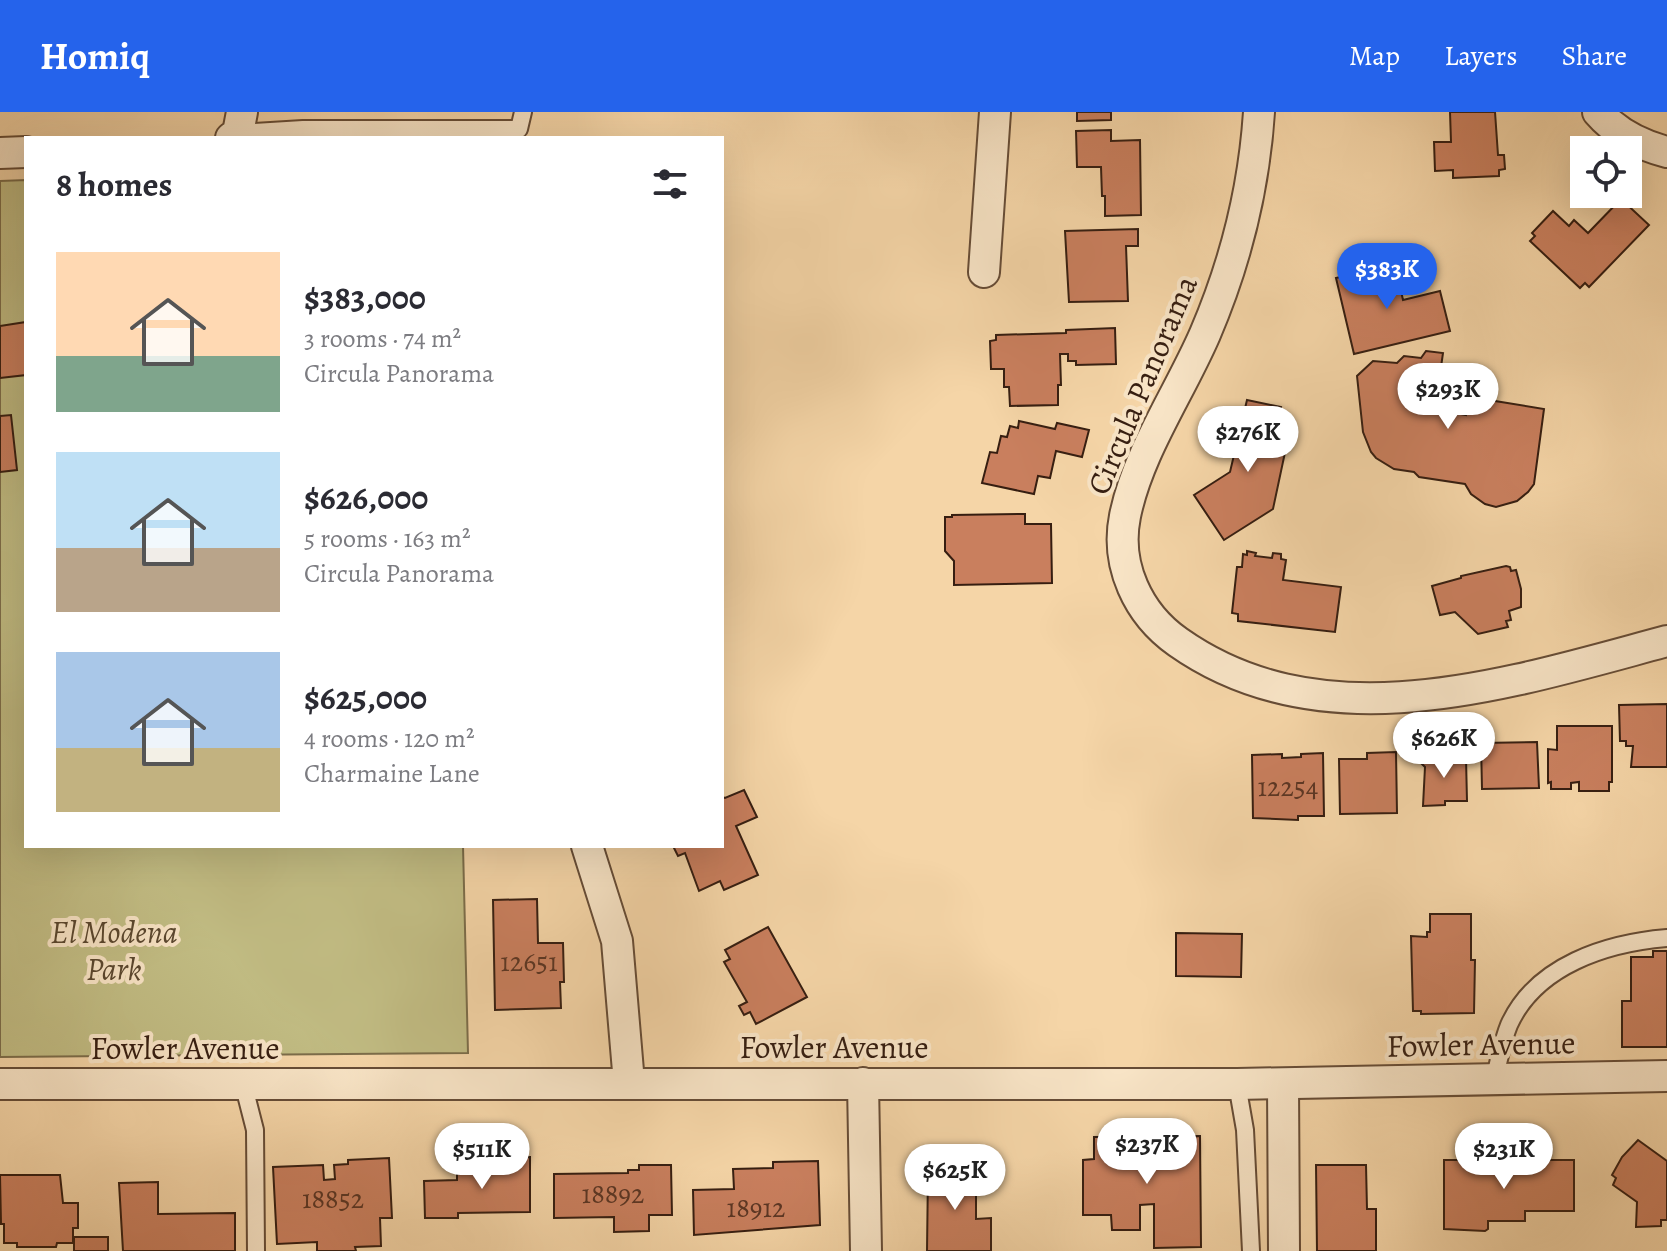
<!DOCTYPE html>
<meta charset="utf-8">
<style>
:root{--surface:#fff;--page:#f7f7f7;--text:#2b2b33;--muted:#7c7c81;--accent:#2563eb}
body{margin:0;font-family:Alegreya,serif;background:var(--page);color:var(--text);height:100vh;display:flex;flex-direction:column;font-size:30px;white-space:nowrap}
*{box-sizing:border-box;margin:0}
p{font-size:26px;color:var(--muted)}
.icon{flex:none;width:44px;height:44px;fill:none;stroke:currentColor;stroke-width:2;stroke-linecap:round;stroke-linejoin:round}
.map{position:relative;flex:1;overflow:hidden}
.side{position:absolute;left:24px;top:24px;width:700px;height:712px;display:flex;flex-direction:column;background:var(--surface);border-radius:0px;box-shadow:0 8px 32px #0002}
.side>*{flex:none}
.tools{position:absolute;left:1570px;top:24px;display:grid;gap:16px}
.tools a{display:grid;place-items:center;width:72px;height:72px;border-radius:0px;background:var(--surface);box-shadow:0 8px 32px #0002;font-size:40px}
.price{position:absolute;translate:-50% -68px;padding:0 18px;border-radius:28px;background:#fff;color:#222;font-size:26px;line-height:52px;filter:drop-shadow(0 2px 4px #0008)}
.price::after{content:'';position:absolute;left:50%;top:48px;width:24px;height:18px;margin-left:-12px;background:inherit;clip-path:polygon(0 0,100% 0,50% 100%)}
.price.selected{background:var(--accent);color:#fff}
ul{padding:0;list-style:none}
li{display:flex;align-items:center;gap:24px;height:200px;padding:0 32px}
li span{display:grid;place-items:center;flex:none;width:224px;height:160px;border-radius:0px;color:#555}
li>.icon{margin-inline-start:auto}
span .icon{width:96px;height:96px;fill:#fffc;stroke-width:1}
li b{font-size:34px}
h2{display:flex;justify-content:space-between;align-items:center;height:96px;padding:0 32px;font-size:34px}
header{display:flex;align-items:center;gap:48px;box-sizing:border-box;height:112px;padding:0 40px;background:var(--accent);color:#fff}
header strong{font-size:38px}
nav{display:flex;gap:44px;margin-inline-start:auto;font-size:28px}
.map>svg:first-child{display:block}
.green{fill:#c1bc83;stroke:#7c6d4a;stroke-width:2}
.building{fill:#c97f5e;stroke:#361e11;stroke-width:2}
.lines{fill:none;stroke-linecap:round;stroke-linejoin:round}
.lane-casing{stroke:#664c36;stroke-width:20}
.street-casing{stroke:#664c36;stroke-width:34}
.lane{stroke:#f8e4c6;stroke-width:16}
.street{stroke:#f8e4c6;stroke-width:30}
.labels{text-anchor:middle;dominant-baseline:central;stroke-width:8;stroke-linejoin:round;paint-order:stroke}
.number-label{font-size:28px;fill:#5b3624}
.street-label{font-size:32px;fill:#361e11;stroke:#f8e4c6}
.park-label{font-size:32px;font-style:italic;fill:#59462e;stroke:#f8e4c6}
</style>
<header>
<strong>Homiq</strong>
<nav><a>Map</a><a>Layers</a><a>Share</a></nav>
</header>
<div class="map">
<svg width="1667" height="1139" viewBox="0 0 1667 1139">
<rect width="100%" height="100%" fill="#f5d5a7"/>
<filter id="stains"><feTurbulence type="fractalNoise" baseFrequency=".0025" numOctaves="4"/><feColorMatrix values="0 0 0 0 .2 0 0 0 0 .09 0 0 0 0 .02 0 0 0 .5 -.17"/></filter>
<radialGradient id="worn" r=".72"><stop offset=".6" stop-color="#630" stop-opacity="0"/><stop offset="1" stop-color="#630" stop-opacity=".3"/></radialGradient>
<polygon class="green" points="26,68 26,734 463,734 468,941 0,945 0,69"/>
<g class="building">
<polygon points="1077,0 1111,0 1111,8 1077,9"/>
<polygon points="1450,0 1495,0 1498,43 1504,43 1505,57 1499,58 1499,64 1453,66 1453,58 1435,59 1434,30 1451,30"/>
<polygon points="1111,18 1111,29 1140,28 1141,103 1105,104 1105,84 1102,84 1101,55 1077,55 1076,19"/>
<polygon points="1621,87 1649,113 1589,175 1585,171 1580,176 1530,129 1535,124 1532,121 1553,99 1569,114 1574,108 1588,121"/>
<polygon points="1138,117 1138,134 1126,134 1128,189 1069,190 1065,119"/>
<polygon points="1395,152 1403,188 1440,179 1450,219 1354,242 1336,166"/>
<polygon points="26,210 26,263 0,266 0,214"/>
<polygon points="1115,216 1116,252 1076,253 1076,249 1068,249 1068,242 1060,242 1061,273 1058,273 1058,293 1010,294 1009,275 1004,275 1004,257 991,257 990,229 996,228 996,223 1066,221 1066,218"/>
<polygon points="1426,239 1443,241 1439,269 1451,275 1458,281 1460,302 1466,303 1470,285 1544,297 1534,372 1528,380 1517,389 1496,395 1485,392 1471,382 1465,372 1419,365 1414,360 1394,357 1376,346 1371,340 1363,320 1357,264 1373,249 1397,251 1404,244 1421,246"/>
<polygon points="1247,288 1281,295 1274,328 1287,331 1273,397 1224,428 1194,383 1230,360"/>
<polygon points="11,303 17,358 0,360 0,304"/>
<polygon points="1019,309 1055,317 1057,311 1089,318 1082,345 1056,339 1050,366 1038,364 1034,382 982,371 990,340 997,341 1001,324 1007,325 1010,314 1018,316"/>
<polygon points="1025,402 1025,412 1051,412 1052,471 954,473 954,449 945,439 945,405 952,405 952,403"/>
<polygon points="1247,439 1256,441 1255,444 1272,446 1273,441 1281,442 1281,447 1286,448 1283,468 1341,475 1335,520 1238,509 1238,502 1232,501 1237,455 1242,455 1243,442 1247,443"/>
<polygon points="1506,454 1510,455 1511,459 1516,458 1521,477 1521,495 1509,499 1511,508 1506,509 1508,515 1478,522 1455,500 1440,503 1432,474 1461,466 1461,464"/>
<polygon points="1667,592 1667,655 1631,655 1633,634 1626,634 1626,629 1620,629 1619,593"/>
<polygon points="1557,614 1612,614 1612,670 1609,670 1609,679 1579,679 1579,670 1571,671 1571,677 1551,677 1551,670 1548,671 1548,637 1557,638"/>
<polygon points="1537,630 1539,676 1482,677 1481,631"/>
<polygon points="1396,640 1397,701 1340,702 1339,647 1367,647 1367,641"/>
<polygon points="1323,641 1324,704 1298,704 1298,708 1253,706 1252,643 1282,642 1282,646 1301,645 1301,642"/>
<polygon points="1425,641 1440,641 1440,646 1466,646 1467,689 1445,689 1445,693 1423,694 1425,655 1420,650"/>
<polygon points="744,678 757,705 736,714 758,763 724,778 720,769 699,779 685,741 678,744 673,734 722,734 722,685 725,686"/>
<polygon points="537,787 538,831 563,831 564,870 560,870 561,896 495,898 493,788"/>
<polygon points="1430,802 1471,802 1471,848 1475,848 1474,901 1421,902 1421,899 1413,899 1411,824 1427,825 1427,820 1430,820"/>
<polygon points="768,815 807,885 756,912 750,900 744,903 739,894 747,890 724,850 730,847 725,838"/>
<polygon points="1176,821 1242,822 1241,865 1176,864"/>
<polygon points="1653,839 1667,839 1667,935 1622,935 1622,889 1631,889 1631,845 1653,845"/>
<polygon points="1200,1024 1201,1135 1154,1136 1154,1092 1140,1093 1140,1118 1112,1118 1111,1103 1083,1103 1083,1048 1094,1047 1094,1025"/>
<polygon points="1638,1028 1667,1049 1667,1108 1661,1108 1661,1114 1636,1115 1637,1090 1613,1073 1616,1066 1612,1063 1622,1045"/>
<polygon points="530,1045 530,1100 458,1101 458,1106 425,1106 424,1069 457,1068 457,1057 496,1056 496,1046"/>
<polygon points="389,1046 392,1106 380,1106 381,1134 355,1135 356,1139 317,1139 317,1130 277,1132 273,1055 323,1053 324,1068 335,1067 334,1053 348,1052 348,1048"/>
<polygon points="1444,1048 1574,1048 1574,1099 1525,1099 1525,1109 1488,1109 1488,1117 1485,1119 1444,1117"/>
<polygon points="818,1049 820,1113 694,1123 693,1078 734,1077 733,1057 773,1056 773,1050"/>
<polygon points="954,1049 954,1059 976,1059 976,1107 991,1106 991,1139 927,1139 928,1060 937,1059 937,1050"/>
<polygon points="639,1053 671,1053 672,1103 649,1103 649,1119 614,1120 614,1105 554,1106 554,1062 628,1061 628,1058 639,1058"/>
<polygon points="1316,1053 1366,1053 1367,1097 1376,1097 1376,1139 1317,1139"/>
<polygon points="0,1063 60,1063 63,1091 78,1091 78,1116 73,1116 73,1131 57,1131 56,1135 17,1135 17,1131 4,1131 4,1112 1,1112"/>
<polygon points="158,1070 158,1102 235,1101 235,1139 123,1139 119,1071"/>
<rect x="74" y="1125" width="34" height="14"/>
</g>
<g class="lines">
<g class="lane-casing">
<g id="lane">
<polyline points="238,21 303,17 519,17 523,0"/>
<path d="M1494 967C1499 950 1502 930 1509 913 1536 853 1607 831 1667 826"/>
<polyline points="243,971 255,1018 256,1139"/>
<polyline points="1237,972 1245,1018 1251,1139"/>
</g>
</g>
<g class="street-casing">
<g id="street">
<path d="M1259 0C1254 76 1235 152 1205 222 1179 282 1138 340 1125 404 1115 453 1138 502 1178 530 1324 633 1510 571 1667 529"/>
<path d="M1598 0C1616 21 1640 33 1667 40"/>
<polyline points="231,26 238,21 242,0"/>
<polyline points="0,41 26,40"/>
<polyline points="984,160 995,0"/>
<polyline points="587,734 617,829 629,971"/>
<polyline points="863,971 866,1139"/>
<polyline points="0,972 1237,972 1667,964"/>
<polyline points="1283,972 1284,1139"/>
</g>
</g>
<use href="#lane" class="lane"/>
<use href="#street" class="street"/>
</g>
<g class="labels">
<g class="number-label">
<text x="1288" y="675">12254</text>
<text x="529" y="850">12651</text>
<text x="613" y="1082">18892</text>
<text x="333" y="1087">18852</text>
<text x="756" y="1096">18912</text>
</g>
<g class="street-label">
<text transform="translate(1142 273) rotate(-67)">Circula Panorama</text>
<text transform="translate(1481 932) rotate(-1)">Fowler Avenue</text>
<text x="834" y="935">Fowler Avenue</text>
<text x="185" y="936">Fowler Avenue</text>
</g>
<g class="park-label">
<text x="114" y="820">El Modena<tspan x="114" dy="37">Park</tspan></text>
</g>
</g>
<rect width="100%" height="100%" filter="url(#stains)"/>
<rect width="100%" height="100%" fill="url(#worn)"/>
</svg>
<div class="tools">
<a><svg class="icon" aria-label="locate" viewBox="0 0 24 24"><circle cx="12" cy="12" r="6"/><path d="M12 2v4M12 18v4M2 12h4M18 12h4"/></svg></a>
</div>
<b class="price selected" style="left:1387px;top:199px">$383K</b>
<b class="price" style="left:1448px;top:319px">$293K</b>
<b class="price" style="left:1248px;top:362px">$276K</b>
<b class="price" style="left:1444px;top:668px">$626K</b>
<b class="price" style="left:1147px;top:1074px">$237K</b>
<b class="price" style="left:482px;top:1079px">$511K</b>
<b class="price" style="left:1504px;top:1079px">$231K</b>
<b class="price" style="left:955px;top:1100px">$625K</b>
<section class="side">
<h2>8 homes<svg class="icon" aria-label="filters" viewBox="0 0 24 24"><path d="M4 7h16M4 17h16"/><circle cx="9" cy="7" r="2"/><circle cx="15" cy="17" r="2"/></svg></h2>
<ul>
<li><span style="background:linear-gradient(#ffd9b3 65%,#7fa58c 0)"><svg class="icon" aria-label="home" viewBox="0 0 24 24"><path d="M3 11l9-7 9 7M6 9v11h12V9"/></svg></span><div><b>$383,000</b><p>3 rooms · 74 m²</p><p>Circula Panorama</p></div></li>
<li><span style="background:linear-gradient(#bfe0f5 60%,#b9a48a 0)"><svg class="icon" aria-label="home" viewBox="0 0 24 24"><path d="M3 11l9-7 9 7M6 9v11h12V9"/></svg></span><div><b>$626,000</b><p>5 rooms · 163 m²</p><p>Circula Panorama</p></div></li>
<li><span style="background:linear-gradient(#a9c7e8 60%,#c2b280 0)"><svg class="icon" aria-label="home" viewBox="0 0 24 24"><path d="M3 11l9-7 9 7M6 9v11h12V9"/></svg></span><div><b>$625,000</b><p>4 rooms · 120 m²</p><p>Charmaine Lane</p></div></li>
</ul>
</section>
</div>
